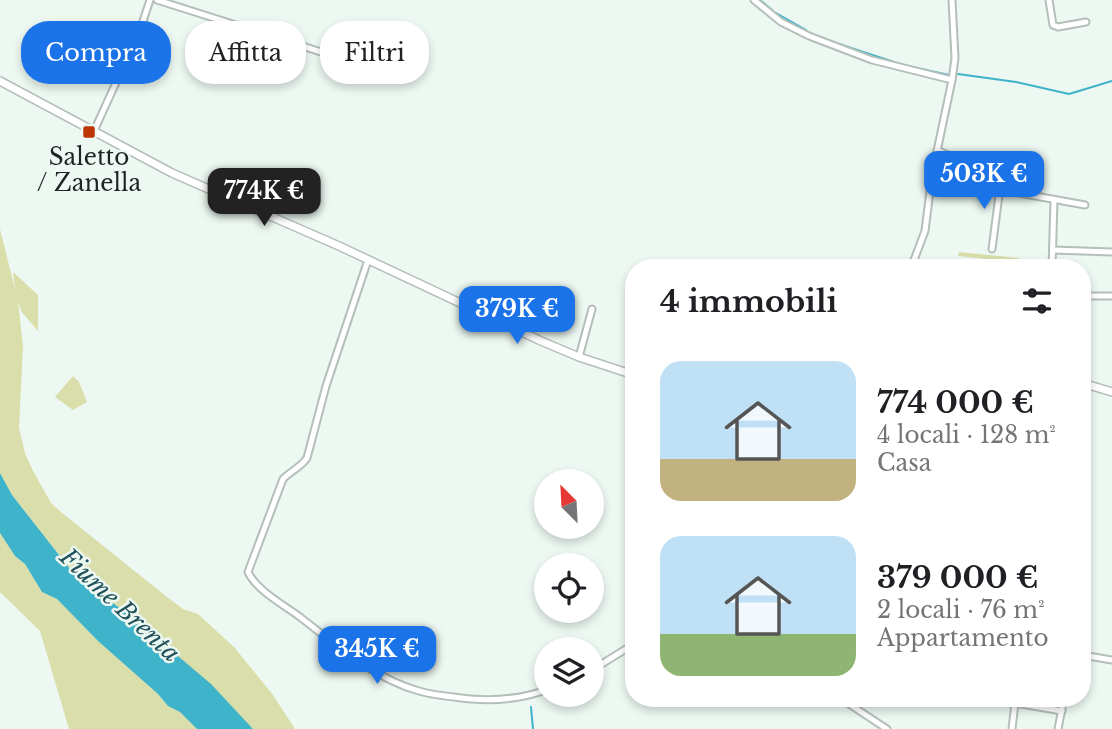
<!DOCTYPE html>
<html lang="it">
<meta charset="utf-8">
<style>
:root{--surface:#fff;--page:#f2f2f2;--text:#202124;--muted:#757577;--accent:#1a73e8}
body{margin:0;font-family:"Libre Baskerville",serif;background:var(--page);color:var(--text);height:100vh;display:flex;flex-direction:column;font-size:26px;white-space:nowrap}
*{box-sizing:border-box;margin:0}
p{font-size:23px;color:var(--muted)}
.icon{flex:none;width:38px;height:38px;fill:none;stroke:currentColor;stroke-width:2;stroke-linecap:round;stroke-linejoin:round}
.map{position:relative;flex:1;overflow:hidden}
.drawer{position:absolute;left:625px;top:259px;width:466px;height:448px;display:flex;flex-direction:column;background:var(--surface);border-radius:28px;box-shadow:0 4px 10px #0003}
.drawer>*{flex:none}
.guide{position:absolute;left:21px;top:21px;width:499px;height:63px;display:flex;gap:14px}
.needle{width:46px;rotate:336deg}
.fabs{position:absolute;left:534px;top:469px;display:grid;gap:14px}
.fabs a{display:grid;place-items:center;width:70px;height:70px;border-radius:50%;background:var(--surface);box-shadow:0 4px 10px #0003;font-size:35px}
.price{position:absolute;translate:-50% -60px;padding:0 16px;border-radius:14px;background:var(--accent);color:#fff;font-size:23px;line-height:46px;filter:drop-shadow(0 2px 4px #0008)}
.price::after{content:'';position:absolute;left:50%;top:42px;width:21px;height:16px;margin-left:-10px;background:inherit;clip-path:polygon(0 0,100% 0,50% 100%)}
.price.selected{background:#222;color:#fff}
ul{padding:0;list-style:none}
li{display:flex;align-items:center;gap:21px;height:175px;padding:0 35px}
li span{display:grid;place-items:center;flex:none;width:196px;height:140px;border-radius:21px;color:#555}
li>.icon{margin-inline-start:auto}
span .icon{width:84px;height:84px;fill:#fffc;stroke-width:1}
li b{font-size:30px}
h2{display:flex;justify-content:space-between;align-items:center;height:84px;padding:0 35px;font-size:30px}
.chip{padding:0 24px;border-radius:28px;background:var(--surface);box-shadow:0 4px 10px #0003;font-size:24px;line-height:63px}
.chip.selected{background:var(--accent);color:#fff}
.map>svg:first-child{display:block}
.built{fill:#ddf0e5}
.green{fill:#dadeaa}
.water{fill:#3eb3c9}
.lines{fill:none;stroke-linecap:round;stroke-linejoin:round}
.stream{stroke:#3eb3c9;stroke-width:2}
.minor-casing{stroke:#b4bfb9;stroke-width:9}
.major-casing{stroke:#b4bfb9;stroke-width:10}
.minor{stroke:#fff;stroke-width:5}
.major{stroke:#fff;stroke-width:7}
.poi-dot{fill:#bd3406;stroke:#edf8f2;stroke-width:2.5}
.labels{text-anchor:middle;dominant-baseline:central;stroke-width:5;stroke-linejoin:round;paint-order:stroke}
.poi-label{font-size:23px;fill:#1f2321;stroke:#edf8f2}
.water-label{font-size:24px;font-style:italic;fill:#22525c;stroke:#edf8f2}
</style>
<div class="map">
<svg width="1112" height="729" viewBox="0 0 1112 729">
<rect width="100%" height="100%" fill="#edf8f2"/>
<polygon class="built" points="917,261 957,263 957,268 914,268"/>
<g class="green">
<polygon points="0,229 15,289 13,272 38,295 38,331 21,311 18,301 23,347 19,428 25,453 33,471 51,503 61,512 167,597 183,609 198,614 234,647 273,695 295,729 253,729 154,635 127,613 87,585 70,569 12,495 0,473"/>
<polygon points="959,252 1019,258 1018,262 958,256"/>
<polygon points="73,376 79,382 87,402 73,410 55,397"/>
<polygon points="0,533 15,556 25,564 42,592 57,599 98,641 158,694 168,706 180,712 197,729 69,729 40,631 0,592"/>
</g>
<g class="water">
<polygon points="0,473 12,495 70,569 87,585 127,613 211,684 253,729 197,729 180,712 168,706 158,694 98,641 57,599 42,592 25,564 15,556 0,533"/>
<polygon points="1082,516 1089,518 1082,566"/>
</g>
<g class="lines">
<g class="stream">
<polyline points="760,0 772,10"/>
<polyline points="776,13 806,30"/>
<polyline points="839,44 903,65 949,75"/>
<polyline points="958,74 1016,82 1069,94 1112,81"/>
<polyline points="531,707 533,729"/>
</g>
<g class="minor-casing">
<g id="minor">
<polyline points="157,0 340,58"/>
<polyline points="754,0 781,22 809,36 872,60 952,80"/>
<polyline points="1049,0 1053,25 1058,27 1086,22"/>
<polyline points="94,131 140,30 150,0"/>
<polyline points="937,150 970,165 1019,193 1085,205"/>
<polyline points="992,249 999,195 1003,186"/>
<polyline points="1053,250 1112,252"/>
<path d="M368 260 326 386 307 458C301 467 291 471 283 479L248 572C257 591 284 605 300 617 336 645 375 679 419 691 436 696 454 697 472 699 498 701 521 699 546 690"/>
<polyline points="911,268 925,231 932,175 952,80 955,58 952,0"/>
<polyline points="1052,268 1054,200"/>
<polyline points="1082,296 1112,296"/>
<polyline points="579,357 592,309"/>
<polyline points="1082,655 1112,660"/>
<polyline points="592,670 634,644"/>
<polyline points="840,698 887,729"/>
<polyline points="985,698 1062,711"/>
<polyline points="1012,729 1015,703"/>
<polyline points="1058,729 1064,698"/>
</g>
</g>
<g class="major-casing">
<g id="major">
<polyline points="0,81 172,173 339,246 541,341 579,357 634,375"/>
<polyline points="1082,383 1112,392"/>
</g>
</g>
<use href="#minor" class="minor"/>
<use href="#major" class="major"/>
</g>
<rect class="poi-dot" x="82" y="125" width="14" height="14" rx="3.5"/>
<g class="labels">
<g class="poi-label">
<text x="89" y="157">Saletto<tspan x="89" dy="26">/ Zanella</tspan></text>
</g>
<g class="water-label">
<text transform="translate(120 605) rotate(43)">Fiume Brenta</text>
</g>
</g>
</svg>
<div class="fabs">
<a><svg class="needle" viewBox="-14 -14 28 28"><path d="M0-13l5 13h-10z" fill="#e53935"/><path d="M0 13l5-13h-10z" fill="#757577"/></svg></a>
<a><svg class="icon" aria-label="locate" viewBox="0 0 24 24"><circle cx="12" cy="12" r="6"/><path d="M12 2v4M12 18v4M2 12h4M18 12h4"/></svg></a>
<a><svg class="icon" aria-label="layers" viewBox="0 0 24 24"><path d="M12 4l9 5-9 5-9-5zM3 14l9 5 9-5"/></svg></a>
</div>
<b class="price" style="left:984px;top:211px">503K €</b>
<b class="price selected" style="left:264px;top:228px">774K €</b>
<b class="price" style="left:517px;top:346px">379K €</b>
<b class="price" style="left:377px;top:686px">345K €</b>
<div class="guide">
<a class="chip selected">Compra</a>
<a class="chip">Affitta</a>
<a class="chip">Filtri</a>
</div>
<section class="drawer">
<h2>4 immobili<svg class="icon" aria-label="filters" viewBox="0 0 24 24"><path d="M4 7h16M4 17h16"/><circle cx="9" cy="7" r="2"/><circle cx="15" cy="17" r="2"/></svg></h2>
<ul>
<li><span style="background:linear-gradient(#bfe0f5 70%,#c2b280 0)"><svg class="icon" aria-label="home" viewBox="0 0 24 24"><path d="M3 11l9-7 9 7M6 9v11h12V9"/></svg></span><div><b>774 000 €</b><p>4 locali · 128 m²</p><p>Casa</p></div></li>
<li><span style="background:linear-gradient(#bfe0f5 70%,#8fb573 0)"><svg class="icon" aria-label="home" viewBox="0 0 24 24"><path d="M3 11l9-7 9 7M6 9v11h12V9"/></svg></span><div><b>379 000 €</b><p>2 locali · 76 m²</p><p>Appartamento</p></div></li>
</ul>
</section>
</div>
